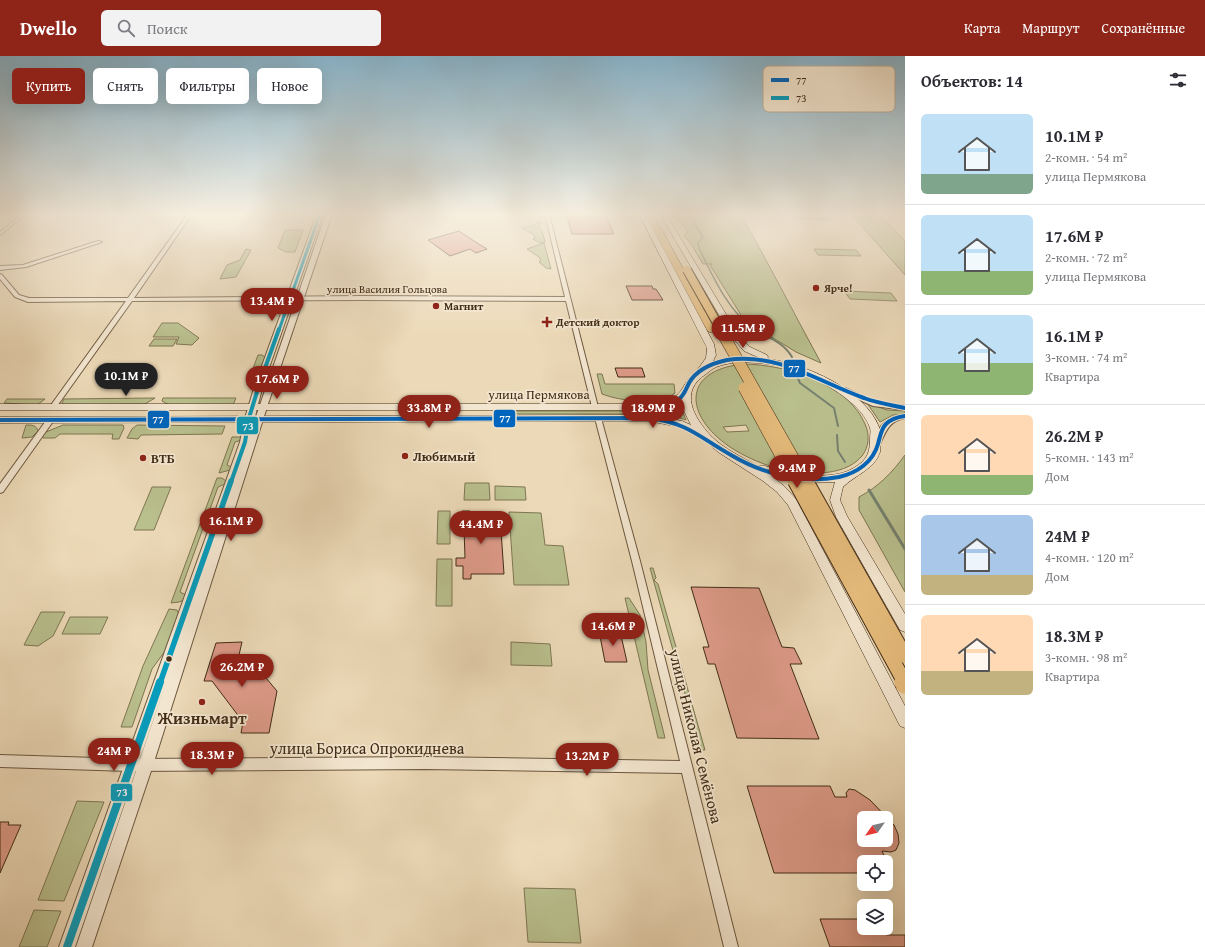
<!DOCTYPE html>
<html lang="ru">
<meta charset="utf-8">
<style>
:root{--surface:#fff;--page:#f2f2f3;--text:#2b2b33;--muted:#7c7c81;--line:#e1e1e2;--accent:#8f2418}
body{margin:0;font-family:"Gentium Book Plus",serif;background:var(--page);color:var(--text);height:100vh;display:flex;flex-direction:column;font-size:15px;white-space:nowrap}
*{box-sizing:border-box;margin:0}
p{font-size:13px;color:var(--muted)}
.icon{flex:none;width:22px;height:22px;fill:none;stroke:currentColor;stroke-width:2;stroke-linecap:round;stroke-linejoin:round}
.map{position:relative;flex:1;overflow:hidden}
.side{display:flex;flex-direction:column;background:var(--surface);width:300px}
.side>*{flex:none}
.hud{position:absolute;left:12px;top:12px;width:380px;height:36px;display:flex;gap:8px}
.needle{width:26px;rotate:236deg}
.buttons{position:absolute;left:857px;top:755px;display:grid;gap:8px}
.buttons a{display:grid;place-items:center;width:36px;height:36px;border-radius:6px;background:var(--surface);box-shadow:0 4px 16px #0002;font-size:20px}
.price{position:absolute;translate:-50% -34px;padding:0 9px;border-radius:14px;background:var(--accent);color:#fff;font-size:13px;line-height:26px;filter:drop-shadow(0 1px 2px #0008)}
.price::after{content:'';position:absolute;left:50%;top:24px;width:12px;height:9px;margin-left:-6px;background:inherit;clip-path:polygon(0 0,100% 0,50% 100%)}
.price.active{background:#222;color:#fff}
ul{padding:0;list-style:none}
li{display:flex;align-items:center;gap:12px;height:100px;padding:0 16px}
li+li{border-top:1px solid var(--line)}
li span{display:grid;place-items:center;flex:none;width:112px;height:80px;border-radius:6px;color:#555}
li>.icon{margin-inline-start:auto}
span .icon{width:48px;height:48px;fill:#fffc;stroke-width:1}
li b{font-size:17px}
h2{display:flex;justify-content:space-between;align-items:center;height:48px;padding:0 16px;font-size:17px}
.pill{padding:0 14px;border-radius:6px;background:var(--surface);box-shadow:0 4px 16px #0002;font-size:14px;line-height:36px}
.pill.active{background:var(--accent);color:#fff}
header{display:flex;align-items:center;gap:24px;box-sizing:border-box;height:56px;padding:0 20px;background:var(--accent);color:#fff}
header strong{font-size:19px}
nav{display:flex;gap:22px;margin-inline-start:auto;font-size:14px}
.search{width:280px;height:36px;background:var(--page);display:flex;align-items:center;gap:10px;box-sizing:border-box;padding:0 14px;border-radius:6px;color:var(--muted);font-size:15px}
main{display:flex;flex:1;min-height:0}
.map>svg:first-child{display:block}
.green{fill:#b9bf8d;stroke:#7e7652;fill-rule:evenodd}
.lines{fill:none;stroke-linecap:round;stroke-linejoin:round}
.stream-far2{stroke:#76816f;stroke-width:1.5}
.stream-far1{stroke:#76816f;stroke-width:2}
.stream{stroke:#76816f;stroke-width:3}
.building{fill:#dd9a88;stroke:#422c16;fill-rule:evenodd}
.minor-casing{stroke:#6c573e;stroke-width:2}
.tertiary-casing{stroke:#6c573e;stroke-width:2}
.secondary-casing{stroke:#422c16;stroke-width:1}
.trunk-casing{stroke:#422c16;stroke-width:1}
.minor{fill:#f3e6d0;fill-rule:evenodd}
.tertiary{fill:#f3e6d0;fill-rule:evenodd}
.secondary{fill:#f3e6d0;fill-rule:evenodd}
.trunk{fill:#e6bc7c;fill-rule:evenodd}
.trunk-bridge-far3-casing{stroke:#422c16;stroke-width:10;stroke-linecap:butt}
.trunk-bridge-far2-casing{stroke:#422c16;stroke-width:12;stroke-linecap:butt}
.trunk-bridge-far1-casing{stroke:#422c16;stroke-width:16;stroke-linecap:butt}
.trunk-bridge-casing{stroke:#422c16;stroke-width:20;stroke-linecap:butt}
.trunk-bridge-far3{stroke:#e6bc7c;stroke-width:8}
.trunk-bridge-far2{stroke:#e6bc7c;stroke-width:11}
.trunk-bridge-far1{stroke:#e6bc7c;stroke-width:14}
.trunk-bridge{stroke:#e6bc7c;stroke-width:19}
.bus-1-casing{stroke:#f3e6d0;stroke-width:6}
.bus-2-far3-casing{stroke:#f3e6d0;stroke-width:5}
.bus-2-far2-casing{stroke:#f3e6d0;stroke-width:6}
.bus-2-far1-casing{stroke:#f3e6d0;stroke-width:8}
.bus-2-casing{stroke:#f3e6d0;stroke-width:10}
.bus-1{stroke:#0065bd;stroke-width:4}
.bus-2-far3{stroke:#079cbc;stroke-width:3}
.bus-2-far2{stroke:#079cbc;stroke-width:4}
.bus-2-far1{stroke:#079cbc;stroke-width:5.5}
.bus-2{stroke:#079cbc;stroke-width:8}
.poi-dot{fill:#8f2418;stroke:#f3e6d0;stroke-width:1.5}
.bus-dot{fill:#422c16;stroke:#f3e6d0;stroke-width:1.5}
.labels{text-anchor:middle;dominant-baseline:central;stroke-width:3.5;stroke-linejoin:round;paint-order:stroke}
.far-poi-label{font-size:11px;font-weight:bold;fill:#422c16;stroke:#f3e6d0;text-anchor:start}
.far-street-label{font-size:11px;fill:#422c16;stroke:#f3e6d0}
.street-label{font-size:13px;fill:#422c16;stroke:#f3e6d0}
.poi-label{font-size:13px;font-weight:bold;fill:#422c16;stroke:#f3e6d0;text-anchor:start}
.near-poi-label{font-size:16px;font-weight:bold;fill:#422c16;stroke:#f3e6d0}
.near-street-label{font-size:16px;fill:#422c16;stroke:#f3e6d0}
.key{fill:#f3e6d0;stroke:#beae98;stroke-width:1}
.key-label{font-size:11px;fill:#422c16}
.line-badge{stroke:#f3e6d0;stroke-width:1.5}
.badge-label{font-size:11px;text-anchor:middle;font-weight:bold;fill:#fff}
</style>
<header>
<strong>Dwello</strong>
<div class="search"><svg class="icon" aria-label="search" viewBox="0 0 24 24"><circle cx="10" cy="10" r="6"/><path d="M15 15l6 6"/></svg>Поиск</div>
<nav><a>Карта</a><a>Маршрут</a><a>Сохранённые</a></nav>
</header>
<main>
<div class="map">
<svg width="905" height="891" viewBox="0 0 905 891">
<rect width="100%" height="100%" fill="#ecd9b7"/>
<filter id="stains"><feTurbulence type="fractalNoise" baseFrequency=".005" numOctaves="4"/><feColorMatrix values="0 0 0 0 .2 0 0 0 0 .09 0 0 0 0 .02 0 0 0 .5 -.17"/></filter>
<radialGradient id="worn" r=".72"><stop offset=".6" stop-color="#630" stop-opacity="0"/><stop offset="1" stop-color="#630" stop-opacity=".3"/></radialGradient>
<g class="green">
<path d="M670 158H740C769 207 793 256 821 307L796 296 744 264 710 209 712 208H703L691 188 684 180 688 176 681 166 672 161Z"/>
<polygon points="789,158 827,159 831,164 792,162"/>
<polygon points="851,158 879,158 905,185 905,219"/>
<polygon points="539,165 540,168 539,171 542,175 545,186 540,187 533,183 535,183 534,179 522,172 534,169"/>
<polygon points="285,174 303,174 295,196 286,196 278,192"/>
<polygon points="544,187 551,213 546,212 539,206 541,205 539,201 527,193"/>
<polygon points="246,193 251,194 236,221 220,223 227,209 240,204"/>
<polygon points="814,193 856,194 861,200 818,199"/>
<polygon points="844,235 891,237 897,245 850,243"/>
<polygon points="162,267 178,267 199,282 192,289 176,288 179,281 153,281"/>
<polygon points="154,283 177,283 173,290 149,290"/>
<polygon points="258,299 262,299 265,301 255,328 247,329"/>
<path d="M744 308C786 309 847 326 865 368 870 379 869 391 862 400 852 412 836 416 821 417 790 419 756 408 730 391 684 360 681 314 744 308ZM746 369 749 375 727 376 723 371Z"/>
<path d="M597 318H602L605 328H674L675 337C659 350 620 345 602 338Z"/>
<polygon points="155,342 145,348 64,349 62,347 64,343"/>
<polygon points="163,342 236,342 233,349 169,349 162,345"/>
<polygon points="7,343 45,343 37,349 4,347"/>
<polygon points="867,347 887,354 905,355 905,358 893,359 880,366"/>
<polygon points="680,349 686,364 671,359 657,358 499,358 499,355 656,355 672,353"/>
<path d="M26 369C32 369 36 369 38 375L32 381 22 382Z"/>
<polygon points="63,369 123,369 124,372 119,383 112,383 113,378 60,378 55,382 43,382 42,379 46,376"/>
<polygon points="137,369 225,370 222,378 141,379 138,383 127,382 132,373"/>
<polygon points="232,381 242,381 242,384 235,386 227,409 231,411 230,414 219,417"/>
<path d="M905 399V536L859 454V441C878 431 892 417 905 399Z"/>
<polygon points="217,422 222,422 226,425 225,428 218,431 180,536 186,539 184,544 179,546 171,547"/>
<polygon points="465,427 489,427 490,444 464,444"/>
<polygon points="495,430 525,431 526,444 495,444"/>
<polygon points="152,431 171,431 154,474 134,474"/>
<polygon points="438,455 450,455 450,488 437,488"/>
<polygon points="509,456 541,457 545,489 563,490 569,529 514,529"/>
<polygon points="437,503 452,503 452,550 436,550"/>
<polygon points="650,512 653,512 656,522 654,524 658,528 678,598 674,598"/>
<polygon points="625,542 629,542 640,559 646,586 648,614 665,682 658,682"/>
<polygon points="169,553 177,554 179,558 165,595 152,613 132,671 121,671 143,610"/>
<polygon points="41,556 65,556 53,580 38,590 24,589"/>
<polygon points="70,561 108,561 100,578 62,578"/>
<polygon points="511,586 550,588 552,610 511,609"/>
<polygon points="676,606 680,606 705,694 701,694"/>
<polygon points="77,745 104,746 64,845 38,844"/>
<polygon points="524,832 575,833 581,887 528,886"/>
<polygon points="34,854 61,855 47,891 19,891"/>
</g>
<g class="lines">
<path class="stream-far2" d="M682 158 691 161 703 181 698 187 699 192C712 219 730 259 756 274"/>
<g class="stream-far1">
<path d="M755 273C768 281 784 287 792 301"/>
<polyline points="796,318 800,327 834,352 838,370"/>
<polyline points="837,379 838,395 845,406"/>
</g>
<polyline class="stream" points="869,434 905,493"/>
</g>
<g class="building">
<polygon points="566,158 605,158 614,178 572,178"/>
<polygon points="459,175 474,185 487,193 476,197 470,193 450,200 428,184"/>
<polygon points="626,230 652,230 653,233 656,233 663,244 632,244"/>
<polygon points="615,312 642,312 645,321 618,321"/>
<polygon points="462,455 470,455 471,460 500,460 504,518 471,518 471,523 463,523 463,510 456,510 456,502 465,502 464,473 455,473 455,465 462,465"/>
<polygon points="691,531 759,532 782,591 794,592 802,608 790,608 819,683 737,682 715,608 708,608 703,591 709,591"/>
<polygon points="599,575 620,575 627,606 605,606"/>
<polygon points="242,586 239,599 246,600 245,604 260,623 266,622 277,635 269,677 241,677 243,666 212,625 204,625 216,587"/>
<path d="M747 730H830L835 741H847L846 737 849 733 855 734 870 744 894 769 898 778 899 787 896 794 891 796 882 795 887 806H864V817H774ZM864 762H886V784H864Z"/>
<polygon points="0,766 9,766 8,769 21,769 0,817"/>
<polygon points="820,863 864,863 864,872 883,872 886,879 905,879 905,891 830,891"/>
</g>
<g class="lines">
<g class="minor-casing">
<g id="minor">
<polygon points="22,158 26,158 0,179 0,176"/>
<polygon points="188,158 192,158 134,242 362,240 565,241 545,158 549,158 598,351 595,353 592,351 566,245 362,244 132,245 55,353 51,353 50,351 51,349 126,245 28,246 15,241 0,223 0,218 2,219 19,239 29,242 128,242"/>
<polygon points="98,185 102,186 26,211 0,214 0,210 23,209"/>
<polygon points="841,332 845,332 876,346 905,350 905,354 873,350 841,336"/>
<path d="M905 358V362C889 365 886 375 880 388H874L873 386C879 369 887 361 905 358Z"/>
<polygon points="596,360 600,360 601,362 640,505 738,891 724,891 682,717 425,713 130,715 0,711 0,699 130,703 425,701 680,705 632,505 595,362"/>
<polygon points="48,362 50,362 54,364 3,436 0,437 0,428"/>
</g>
</g>
<g class="tertiary-casing">
<polygon id="tertiary" points="317,158 323,158 263,329 252,372 326,158 332,158 267,351 153,709 92,891 76,891 165,630 75,891 59,891 240,386 245,362 255,329"/>
</g>
<g class="secondary-casing">
<path id="secondary" d="M639 158H645L714 288 716 299 713 305 743 301 760 302 744 295 732 281 660 158H666L739 280 750 291 767 299 768 301 767 303C804 307 865 334 879 371 880 375 880 380 880 383 880 387 881 392 880 396 875 413 855 419 843 431L840 444 847 460 905 558V576L900 574 836 461 830 444 835 426 804 427 773 421 784 430 796 443 905 650V672L900 670 788 449 777 436 763 425 718 396 700 380 680 371 649 365 0 367V361L649 359 682 365 691 369 684 355 682 345 663 352 645 354H0V348H645C659 347 674 346 682 333 687 325 690 320 698 314V313L706 302 707 292ZM743 306C753 307 764 307 774 309 803 314 860 341 870 372 871 375 870 380 870 384 870 400 864 407 850 414 832 423 802 419 783 416 776 414 765 408 757 410 742 401 724 393 711 380 693 361 679 335 706 318 710 315 714 311 719 310 727 307 735 307 743 306Z"/>
</g>
<g class="trunk-casing">
<polygon id="trunk" points="645,158 653,158 717,274 715,276 709,276 707,274"/>
</g>
<use href="#minor" class="minor"/>
<use href="#tertiary" class="tertiary"/>
<use href="#secondary" class="secondary"/>
<use href="#trunk" class="trunk"/>
<g class="trunk-bridge-far3-casing">
<polyline id="trunk-bridge-far3" points="687,214 721,274"/>
</g>
<g class="trunk-bridge-far2-casing">
<g id="trunk-bridge-far2">
<polyline points="720,273 807,426"/>
<polyline points="744,332 795,426"/>
</g>
</g>
<g class="trunk-bridge-far1-casing">
<g id="trunk-bridge-far1">
<polyline points="795,425 905,627"/>
<polyline points="806,425 905,600"/>
</g>
</g>
<g class="trunk-bridge-casing">
<polyline id="trunk-bridge" points="904,626 905,628"/>
</g>
<use href="#trunk-bridge-far3" class="trunk-bridge-far3"/>
<use href="#trunk-bridge-far2" class="trunk-bridge-far2"/>
<use href="#trunk-bridge-far1" class="trunk-bridge-far1"/>
<use href="#trunk-bridge" class="trunk-bridge"/>
<g class="bus-1-casing">
<g id="bus-1">
<path d="M636 351C650 351 666 352 678 344 684 340 686 333 689 327 697 313 713 307 727 304 777 296 819 326 864 342 877 347 891 349 905 352"/>
<path d="M0 364 649 362C688 367 699 381 731 399 763 418 801 428 839 421 857 417 873 406 878 388 880 381 881 373 886 368 891 363 898 361 905 360"/>
</g>
</g>
<g class="bus-2-far3-casing">
<polyline id="bus-2-far3" points="279,274 320,158"/>
</g>
<g class="bus-2-far2-casing">
<polyline id="bus-2-far2" points="231,426 245,386 249,362 259,329 279,273"/>
</g>
<g class="bus-2-far1-casing">
<polyline id="bus-2-far1" points="160,627 231,425"/>
</g>
<g class="bus-2-casing">
<polyline id="bus-2" points="67,891 160,626"/>
</g>
<use href="#bus-1" class="bus-1"/>
<use href="#bus-2-far3" class="bus-2-far3"/>
<use href="#bus-2-far2" class="bus-2-far2"/>
<use href="#bus-2-far1" class="bus-2-far1"/>
<use href="#bus-2" class="bus-2"/>
</g>
<linearGradient id="sky" x2="0" y2="1"><stop stop-color="#88b6cf"/><stop offset="0.56" stop-color="#f6eedf"/><stop offset="1" stop-color="#f6eedf" stop-opacity="0"/></linearGradient>
<rect width="905" height="282" fill="url(#sky)"/>
<g class="poi-dot">
<circle cx="816" cy="232" r="4"/>
<circle cx="436" cy="250" r="4"/>
<path d="M545 260h4v4h4v4h-4v4h-4v-4h-4v-4h4z"/>
<circle cx="405" cy="400" r="4"/>
<circle cx="143" cy="402" r="4"/>
<circle cx="202" cy="646" r="4"/>
</g>
<circle class="bus-dot" cx="169" cy="603" r="3.5"/>
<g class="labels">
<g class="far-poi-label">
<text x="824" y="232">Ярче!</text>
<text x="444" y="250">Магнит</text>
<text x="556" y="266">Детский доктор</text>
</g>
<g class="far-street-label">
<text x="387" y="233">улица Василия Гольцова</text>
</g>
<g class="street-label">
<text x="539" y="338">улица Пермякова</text>
</g>
<g class="poi-label">
<text x="413" y="400">Любимый</text>
<text x="151" y="402">ВТБ</text>
</g>
<g class="near-poi-label">
<text x="202" y="662">Жизньмарт</text>
</g>
<g class="near-street-label">
<text transform="translate(696 680) rotate(76)">улица Николая Семёнова</text>
<text x="367" y="692">улица Бориса Опрокиднева</text>
</g>
</g>
<rect x="763" y="10" width="132" height="46" rx="6" class="key"/>
<rect x="771" y="22" width="18" height="4" fill="#0065bd"/>
<rect x="771" y="40" width="18" height="4" fill="#079cbc"/>
<g class="key-label">
<text x="796" y="28">77</text>
<text x="796" y="46">73</text>
</g>
<g class="line-badge">
<rect x="783" y="303" width="23" height="19" rx="4" fill="#0065bd"/>
<rect x="493" y="353" width="23" height="19" rx="4" fill="#0065bd"/>
<rect x="147" y="354" width="23" height="19" rx="4" fill="#0065bd"/>
<rect x="236" y="360" width="23" height="19" rx="4" fill="#079cbc"/>
<rect x="110" y="727" width="23" height="19" rx="4" fill="#079cbc"/>
</g>
<g class="badge-label">
<text x="794" y="316">77</text>
<text x="505" y="366">77</text>
<text x="158" y="367">77</text>
<text x="248" y="374">73</text>
<text x="122" y="740">73</text>
</g>
<rect width="100%" height="100%" filter="url(#stains)"/>
<rect width="100%" height="100%" fill="url(#worn)"/>
</svg>
<div class="buttons">
<a><svg class="needle" viewBox="-14 -14 28 28"><path d="M0-13l5 13h-10z" fill="#e53935"/><path d="M0 13l5-13h-10z" fill="#7c7c81"/></svg></a>
<a><svg class="icon" aria-label="locate" viewBox="0 0 24 24"><circle cx="12" cy="12" r="6"/><path d="M12 2v4M12 18v4M2 12h4M18 12h4"/></svg></a>
<a><svg class="icon" aria-label="layers" viewBox="0 0 24 24"><path d="M12 4l9 5-9 5-9-5zM3 14l9 5 9-5"/></svg></a>
</div>
<b class="price" style="left:272px;top:266px">13.4M ₽</b>
<b class="price" style="left:743px;top:293px">11.5M ₽</b>
<b class="price active" style="left:126px;top:341px">10.1M ₽</b>
<b class="price" style="left:277px;top:344px">17.6M ₽</b>
<b class="price" style="left:429px;top:373px">33.8M ₽</b>
<b class="price" style="left:653px;top:373px">18.9M ₽</b>
<b class="price" style="left:797px;top:433px">9.4M ₽</b>
<b class="price" style="left:231px;top:486px">16.1M ₽</b>
<b class="price" style="left:481px;top:489px">44.4M ₽</b>
<b class="price" style="left:613px;top:591px">14.6M ₽</b>
<b class="price" style="left:242px;top:632px">26.2M ₽</b>
<b class="price" style="left:114px;top:716px">24M ₽</b>
<b class="price" style="left:212px;top:720px">18.3M ₽</b>
<b class="price" style="left:587px;top:721px">13.2M ₽</b>
<div class="hud">
<a class="pill active">Купить</a>
<a class="pill">Снять</a>
<a class="pill">Фильтры</a>
<a class="pill">Новое</a>
</div>
</div>
<section class="side">
<h2>Объектов: 14<svg class="icon" aria-label="filters" viewBox="0 0 24 24"><path d="M4 7h16M4 17h16"/><circle cx="9" cy="7" r="2"/><circle cx="15" cy="17" r="2"/></svg></h2>
<ul>
<li><span style="background:linear-gradient(#bfe0f5 75%,#7fa58c 0)"><svg class="icon" aria-label="home" viewBox="0 0 24 24"><path d="M3 11l9-7 9 7M6 9v11h12V9"/></svg></span><div><b>10.1M ₽</b><p>2-комн. · 54 m²</p><p>улица Пермякова</p></div></li>
<li><span style="background:linear-gradient(#bfe0f5 70%,#8fb573 0)"><svg class="icon" aria-label="home" viewBox="0 0 24 24"><path d="M3 11l9-7 9 7M6 9v11h12V9"/></svg></span><div><b>17.6M ₽</b><p>2-комн. · 72 m²</p><p>улица Пермякова</p></div></li>
<li><span style="background:linear-gradient(#bfe0f5 60%,#8fb573 0)"><svg class="icon" aria-label="home" viewBox="0 0 24 24"><path d="M3 11l9-7 9 7M6 9v11h12V9"/></svg></span><div><b>16.1M ₽</b><p>3-комн. · 74 m²</p><p>Квартира</p></div></li>
<li><span style="background:linear-gradient(#ffd9b3 75%,#8fb573 0)"><svg class="icon" aria-label="home" viewBox="0 0 24 24"><path d="M3 11l9-7 9 7M6 9v11h12V9"/></svg></span><div><b>26.2M ₽</b><p>5-комн. · 143 m²</p><p>Дом</p></div></li>
<li><span style="background:linear-gradient(#a9c7e8 75%,#c2b280 0)"><svg class="icon" aria-label="home" viewBox="0 0 24 24"><path d="M3 11l9-7 9 7M6 9v11h12V9"/></svg></span><div><b>24M ₽</b><p>4-комн. · 120 m²</p><p>Дом</p></div></li>
<li><span style="background:linear-gradient(#ffd9b3 70%,#c2b280 0)"><svg class="icon" aria-label="home" viewBox="0 0 24 24"><path d="M3 11l9-7 9 7M6 9v11h12V9"/></svg></span><div><b>18.3M ₽</b><p>3-комн. · 98 m²</p><p>Квартира</p></div></li>
</ul>
</section>
</main>
